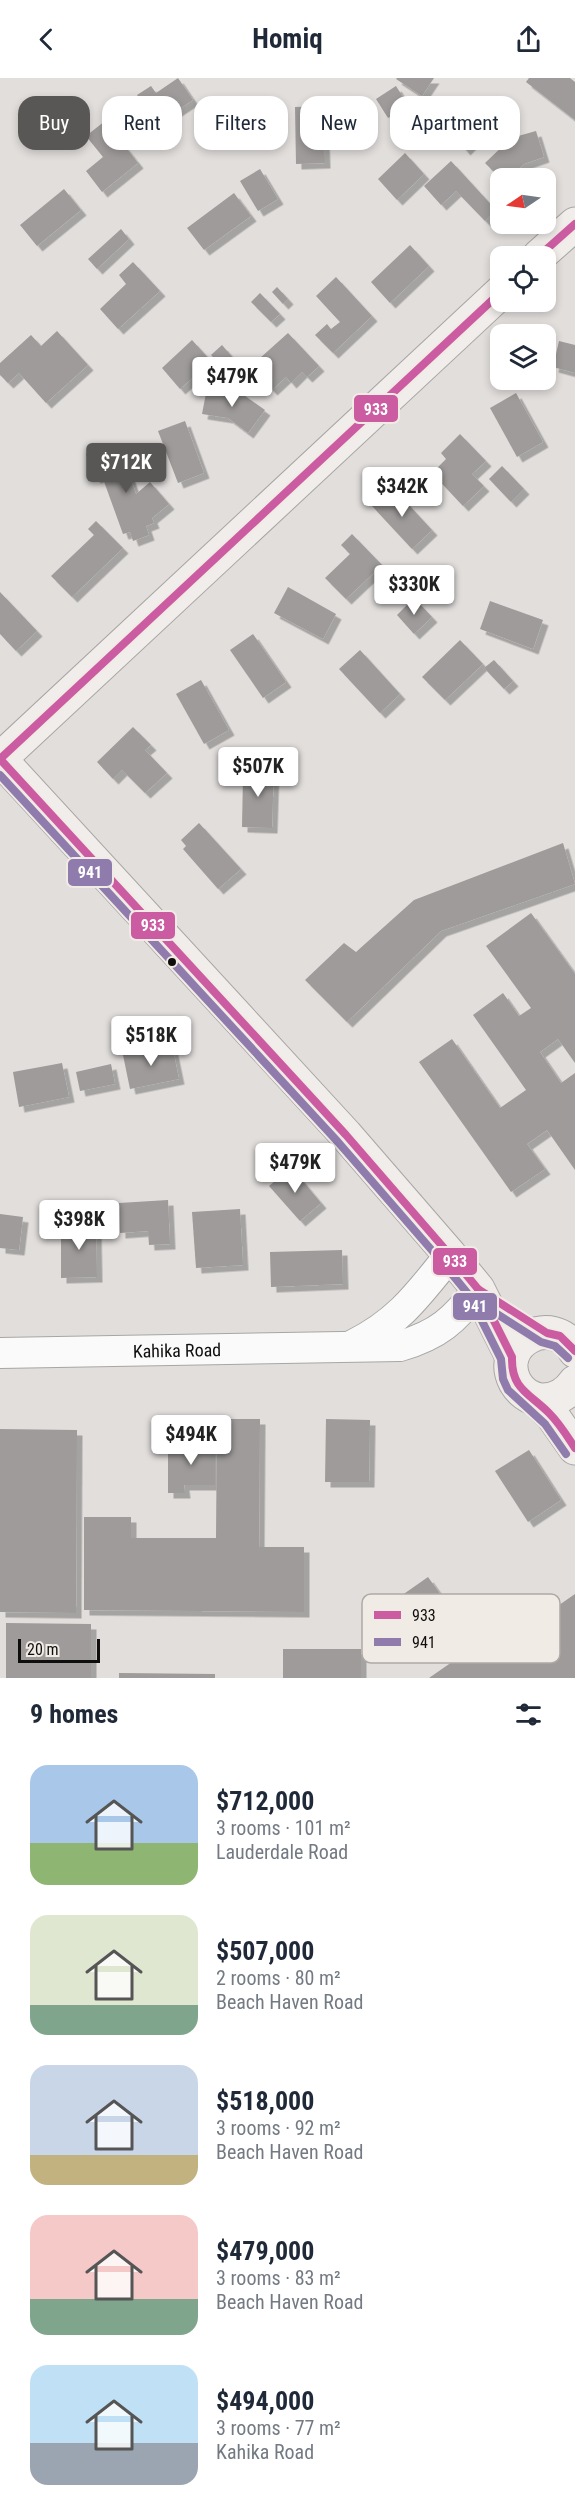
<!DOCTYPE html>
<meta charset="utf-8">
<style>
:root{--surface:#fff;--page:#f6f6f7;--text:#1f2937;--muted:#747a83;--accent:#595755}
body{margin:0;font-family:"Roboto Condensed",sans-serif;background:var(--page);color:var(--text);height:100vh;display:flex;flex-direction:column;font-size:22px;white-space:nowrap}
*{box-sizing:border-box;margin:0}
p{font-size:20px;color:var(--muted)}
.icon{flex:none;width:33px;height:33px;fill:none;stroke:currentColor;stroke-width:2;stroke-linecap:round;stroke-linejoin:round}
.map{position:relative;height:1600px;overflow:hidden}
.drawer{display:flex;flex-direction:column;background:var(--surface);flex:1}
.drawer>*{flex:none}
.hud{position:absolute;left:18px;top:18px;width:540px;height:54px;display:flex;gap:12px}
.needle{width:39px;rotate:257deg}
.controls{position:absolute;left:490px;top:90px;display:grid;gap:12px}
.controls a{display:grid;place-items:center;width:66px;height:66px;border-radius:12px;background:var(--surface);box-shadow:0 3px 9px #0003;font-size:30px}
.scale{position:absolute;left:18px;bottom:15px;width:82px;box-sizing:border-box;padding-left:6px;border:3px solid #100e0c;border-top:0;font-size:16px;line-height:21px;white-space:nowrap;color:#100e0c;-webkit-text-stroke:4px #f1ebe6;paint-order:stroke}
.price{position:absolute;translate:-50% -51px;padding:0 14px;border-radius:6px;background:#fff;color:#222;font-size:20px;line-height:39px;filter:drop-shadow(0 2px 3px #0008)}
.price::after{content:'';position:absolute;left:50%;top:36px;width:18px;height:14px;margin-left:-9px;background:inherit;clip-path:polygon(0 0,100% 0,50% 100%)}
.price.on{background:var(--accent);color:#fff}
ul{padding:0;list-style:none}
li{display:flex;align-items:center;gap:18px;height:150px;padding:0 30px}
li span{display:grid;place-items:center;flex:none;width:168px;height:120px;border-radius:18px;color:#555}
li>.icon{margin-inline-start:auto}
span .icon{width:72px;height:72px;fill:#fffc;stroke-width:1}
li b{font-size:26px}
h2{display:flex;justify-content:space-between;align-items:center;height:72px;padding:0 30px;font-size:26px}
.pill{padding:0 21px;border-radius:18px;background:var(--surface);box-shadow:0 3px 9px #0003;font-size:21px;line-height:54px}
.pill.on{background:var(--accent);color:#fff}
header{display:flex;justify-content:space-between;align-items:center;height:78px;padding:0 30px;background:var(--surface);font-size:27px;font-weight:700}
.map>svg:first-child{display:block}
.building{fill:#9e9b9a;filter:url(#shadow)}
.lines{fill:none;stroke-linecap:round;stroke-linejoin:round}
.street-casing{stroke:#a8a6a4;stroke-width:32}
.secondary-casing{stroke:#a8a6a4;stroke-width:35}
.street{stroke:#fafafa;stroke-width:30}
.secondary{stroke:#f0edea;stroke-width:33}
.bus-1-casing{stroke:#f1ebe6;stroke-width:12}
.bus-2-casing{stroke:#f1ebe6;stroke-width:12}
.bus-1{stroke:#cc5ca2;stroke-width:8}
.bus-2{stroke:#8f7cad;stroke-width:8}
.bus-dot{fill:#100e0c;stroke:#f1ebe6;stroke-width:2}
.labels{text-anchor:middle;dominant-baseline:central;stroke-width:4.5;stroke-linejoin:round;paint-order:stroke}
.street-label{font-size:18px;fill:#100e0c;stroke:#f1ebe6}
.key{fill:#f1ebe6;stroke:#aea9a5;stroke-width:1.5}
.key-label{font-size:16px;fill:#100e0c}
.line-badge{stroke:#f1ebe6;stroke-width:2}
.badge-label{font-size:16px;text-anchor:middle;font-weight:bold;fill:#fff}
</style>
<header><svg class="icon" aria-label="back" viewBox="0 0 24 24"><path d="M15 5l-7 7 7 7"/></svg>Homiq<svg class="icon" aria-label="share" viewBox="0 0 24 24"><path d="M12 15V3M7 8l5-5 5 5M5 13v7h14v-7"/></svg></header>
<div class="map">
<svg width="575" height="1600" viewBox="0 0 575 1600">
<defs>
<filter id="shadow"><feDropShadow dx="5.5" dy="5.5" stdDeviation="0" flood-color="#0004"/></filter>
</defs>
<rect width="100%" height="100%" fill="#e1dedc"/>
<g class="building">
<polygon points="178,0 193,22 157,46 137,17 151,8 156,15"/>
<polygon points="397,0 434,0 422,18 396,1"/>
<polygon points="529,0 570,0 575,4 575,42 526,4"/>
<polygon points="396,8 408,27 388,40 376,21"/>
<polygon points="323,28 325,85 296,86 295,29"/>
<polygon points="105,43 138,85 102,114 86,93 103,79 86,58"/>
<polygon points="463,53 473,64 465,72 455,60"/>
<polygon points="536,53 544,79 524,86 509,100 500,100 485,85 511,60"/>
<polygon points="405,75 424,96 397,122 378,101"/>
<polygon points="451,83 496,132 485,143 456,113 441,127 424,108"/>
<polygon points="260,91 278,121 258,133 240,103"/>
<polygon points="64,111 81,132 37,168 20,147"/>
<polygon points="234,115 251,138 204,172 187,150"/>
<polygon points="121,151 129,161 97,191 88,181"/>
<polygon points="410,167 429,188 390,225 371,204"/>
<polygon points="133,184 160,213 118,251 100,231 126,206 119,197"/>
<polygon points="336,199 372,238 333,275 315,257 327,246 331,251 340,244 316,218"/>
<polygon points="277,209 288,221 283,226 272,214"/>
<polygon points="260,215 280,236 271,244 251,224"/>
<polygon points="57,253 88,287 46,325 19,295 8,305 0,297 0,285 31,257 41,268"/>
<polygon points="288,255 319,288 307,299 302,294 291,305 286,299 272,312 250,289"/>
<polygon points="192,262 211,283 180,311 162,290"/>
<polygon points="559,263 575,267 575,295 553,289"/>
<polygon points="222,267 241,289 231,299 211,277"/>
<polygon points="207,310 241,315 265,332 248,355 228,340 202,336"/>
<polygon points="516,315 543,364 517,379 490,330"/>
<polygon points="185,343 204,395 178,405 158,353"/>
<polygon points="460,356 486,383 472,396 484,408 463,428 432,395 446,381 441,375"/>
<polygon points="113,366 121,390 126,388 136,416 150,404 169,426 152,440 154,445 146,448 149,457 133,463 130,454 123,456 102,398 95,400 86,376"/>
<polygon points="502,388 524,411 511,424 489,401"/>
<polygon points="392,409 432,452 412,471 372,428"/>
<polygon points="96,443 123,470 72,519 51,498 94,457 88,451"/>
<polygon points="352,456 382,487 346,521 325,500 350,476 341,467"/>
<polygon points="288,509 336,536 323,561 274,535"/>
<polygon points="0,514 37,553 16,573 0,556"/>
<polygon points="414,520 432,539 414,556 397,537"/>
<polygon points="490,523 543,542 533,571 480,551"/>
<polygon points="253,556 286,604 263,620 230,572"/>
<polygon points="460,562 483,586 445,622 422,599"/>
<polygon points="360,572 400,616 380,635 339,591"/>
<polygon points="494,582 513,603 504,611 484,590"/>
<polygon points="201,602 229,652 204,666 176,616"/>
<polygon points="133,649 151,667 145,672 167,695 145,715 122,692 113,701 97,684"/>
<polygon points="248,688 274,689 272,750 242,749 243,698 248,698"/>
<polygon points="199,745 241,791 218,811 183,771 186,768 181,762"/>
<polygon points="563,765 575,806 441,853 347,944 305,902 344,865 356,874 414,822"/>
<polygon points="531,835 575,896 575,985 558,961 540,974 561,1005 575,995 575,1092 547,1052 527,1066 545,1091 511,1114 419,984 452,961 500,1030 526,1012 473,937 503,915 519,938 531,930 486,868"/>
<polygon points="172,967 179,1001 130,1011 123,977"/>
<polygon points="62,985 69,1019 19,1029 13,994"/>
<polygon points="111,986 115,1006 80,1013 76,994"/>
<polygon points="291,1089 321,1125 300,1143 269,1108"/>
<polygon points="168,1122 170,1166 149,1167 148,1153 120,1155 119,1125"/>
<polygon points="240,1131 243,1187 196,1190 192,1134"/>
<polygon points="0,1136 23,1139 19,1172 0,1170"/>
<polygon points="61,1147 96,1147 97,1199 61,1200"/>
<polygon points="342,1172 343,1206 271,1209 270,1174"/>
<polygon points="217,1341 260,1341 259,1469 304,1469 304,1534 84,1532 84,1439 131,1439 131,1460 216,1460"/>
<polygon points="326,1341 370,1342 369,1404 325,1404"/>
<polygon points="0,1351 77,1352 76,1535 0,1534"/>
<polygon points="189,1365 215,1365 215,1407 184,1407 185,1415 168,1415 168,1369 189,1369"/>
<polygon points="529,1372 561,1422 528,1444 495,1393"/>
<polygon points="428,1499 446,1524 405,1552 388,1527"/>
<polygon points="575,1516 575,1600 429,1600 485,1561 492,1567 519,1549 523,1552"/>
<polygon points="6,1545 91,1546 91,1600 6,1600"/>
<rect x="283" y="1571" width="78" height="29"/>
<polygon points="119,1595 215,1596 215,1600 119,1600"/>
</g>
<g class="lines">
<g class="street-casing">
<g id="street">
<path d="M353 1267C399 1244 418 1217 450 1177"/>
<path id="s1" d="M0 1275 400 1268C438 1257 455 1242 478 1211"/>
</g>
</g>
<g class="secondary-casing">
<g id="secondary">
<polyline points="539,178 575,146"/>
<polyline points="0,681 346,1057 450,1177 478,1211 512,1279"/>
<polyline points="0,681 501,214"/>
<path d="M575 1273C553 1233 495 1265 515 1304 520 1313 529 1320 540 1322 556 1323 567 1316 575 1304"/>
<polyline points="535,1321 552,1337 575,1370"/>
</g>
</g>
<use href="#street" class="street"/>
<use href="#secondary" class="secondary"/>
<g class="bus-1-casing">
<g id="bus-1">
<polyline points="539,178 575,146"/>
<path d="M0 681 346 1057 450 1177 478 1211 512 1279C511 1311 529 1315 549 1335 560 1346 567 1358 575 1370"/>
<polyline points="0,681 501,214"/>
<polyline points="478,1211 547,1255 560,1258 575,1273"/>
</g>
</g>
<g class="bus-2-casing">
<g id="bus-2">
<polyline points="0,697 338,1064 442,1184 469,1217 501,1281 503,1301 508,1312 545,1346 566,1376"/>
<polyline points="472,1220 541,1264 555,1268 568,1280"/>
</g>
</g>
<use href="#bus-1" class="bus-1"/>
<use href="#bus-2" class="bus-2"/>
</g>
<circle class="bus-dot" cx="172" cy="884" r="5"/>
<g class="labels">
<g class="street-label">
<text stroke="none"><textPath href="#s1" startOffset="177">Kahika Road</textPath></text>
</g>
</g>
<rect x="362" y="1516" width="198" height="69" rx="9" class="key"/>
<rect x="374" y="1533" width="27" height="8" fill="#cc5ca2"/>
<rect x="374" y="1560" width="27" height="8" fill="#8f7cad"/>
<g class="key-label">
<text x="412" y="1543">933</text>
<text x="412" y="1570">941</text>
</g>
<g class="line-badge">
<rect x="353" y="316" width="46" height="29" rx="6" fill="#cc5ca2"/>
<rect x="67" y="780" width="46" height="29" rx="6" fill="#8f7cad"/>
<rect x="130" y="833" width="46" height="29" rx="6" fill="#cc5ca2"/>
<rect x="432" y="1169" width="46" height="29" rx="6" fill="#cc5ca2"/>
<rect x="452" y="1214" width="46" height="29" rx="6" fill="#8f7cad"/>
</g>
<g class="badge-label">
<text x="376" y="337">933</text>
<text x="90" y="800">941</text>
<text x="153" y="853">933</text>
<text x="455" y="1189">933</text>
<text x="475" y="1234">941</text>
</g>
</svg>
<div class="controls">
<a><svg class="needle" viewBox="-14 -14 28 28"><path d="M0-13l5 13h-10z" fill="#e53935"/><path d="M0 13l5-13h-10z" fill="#747a83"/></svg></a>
<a><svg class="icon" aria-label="locate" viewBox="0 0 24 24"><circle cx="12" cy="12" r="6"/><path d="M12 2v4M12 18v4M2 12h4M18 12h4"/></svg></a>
<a><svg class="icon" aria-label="layers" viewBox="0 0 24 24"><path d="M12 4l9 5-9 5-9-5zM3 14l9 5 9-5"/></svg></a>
</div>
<div class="scale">20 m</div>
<b class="price" style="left:232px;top:330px">$479K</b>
<b class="price on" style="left:126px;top:416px">$712K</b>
<b class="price" style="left:402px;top:440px">$342K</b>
<b class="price" style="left:414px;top:538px">$330K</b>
<b class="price" style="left:258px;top:720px">$507K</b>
<b class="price" style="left:151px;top:989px">$518K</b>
<b class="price" style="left:295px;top:1116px">$479K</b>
<b class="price" style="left:79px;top:1173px">$398K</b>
<b class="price" style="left:191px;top:1388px">$494K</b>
<div class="hud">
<a class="pill on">Buy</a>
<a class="pill">Rent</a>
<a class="pill">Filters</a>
<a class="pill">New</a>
<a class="pill">Apartment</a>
</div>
</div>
<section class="drawer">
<h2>9 homes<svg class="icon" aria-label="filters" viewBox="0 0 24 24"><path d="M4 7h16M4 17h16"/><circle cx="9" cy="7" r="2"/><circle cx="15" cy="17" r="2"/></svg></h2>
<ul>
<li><span style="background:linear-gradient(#a9c7e8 65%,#8fb573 0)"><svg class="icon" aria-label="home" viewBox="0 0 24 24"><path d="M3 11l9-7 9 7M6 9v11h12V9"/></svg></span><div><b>$712,000</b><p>3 rooms · 101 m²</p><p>Lauderdale Road</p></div></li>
<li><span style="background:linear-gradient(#dfe7d0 75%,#7fa58c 0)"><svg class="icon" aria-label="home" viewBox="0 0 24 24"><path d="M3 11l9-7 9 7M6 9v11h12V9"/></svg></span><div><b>$507,000</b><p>2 rooms · 80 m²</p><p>Beach Haven Road</p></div></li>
<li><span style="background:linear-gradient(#c9d6e8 75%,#c2b280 0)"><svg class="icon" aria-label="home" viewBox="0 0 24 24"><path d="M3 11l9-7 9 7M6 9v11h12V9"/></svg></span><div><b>$518,000</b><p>3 rooms · 92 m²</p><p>Beach Haven Road</p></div></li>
<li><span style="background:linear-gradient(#f6c9c9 70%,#7fa58c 0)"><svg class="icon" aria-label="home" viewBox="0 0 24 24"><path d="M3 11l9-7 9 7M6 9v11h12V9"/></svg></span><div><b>$479,000</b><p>3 rooms · 83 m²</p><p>Beach Haven Road</p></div></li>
<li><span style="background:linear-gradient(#bfe0f5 65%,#9aa5b1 0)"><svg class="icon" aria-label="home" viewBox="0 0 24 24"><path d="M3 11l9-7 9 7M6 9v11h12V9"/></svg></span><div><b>$494,000</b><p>3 rooms · 77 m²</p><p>Kahika Road</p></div></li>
</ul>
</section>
